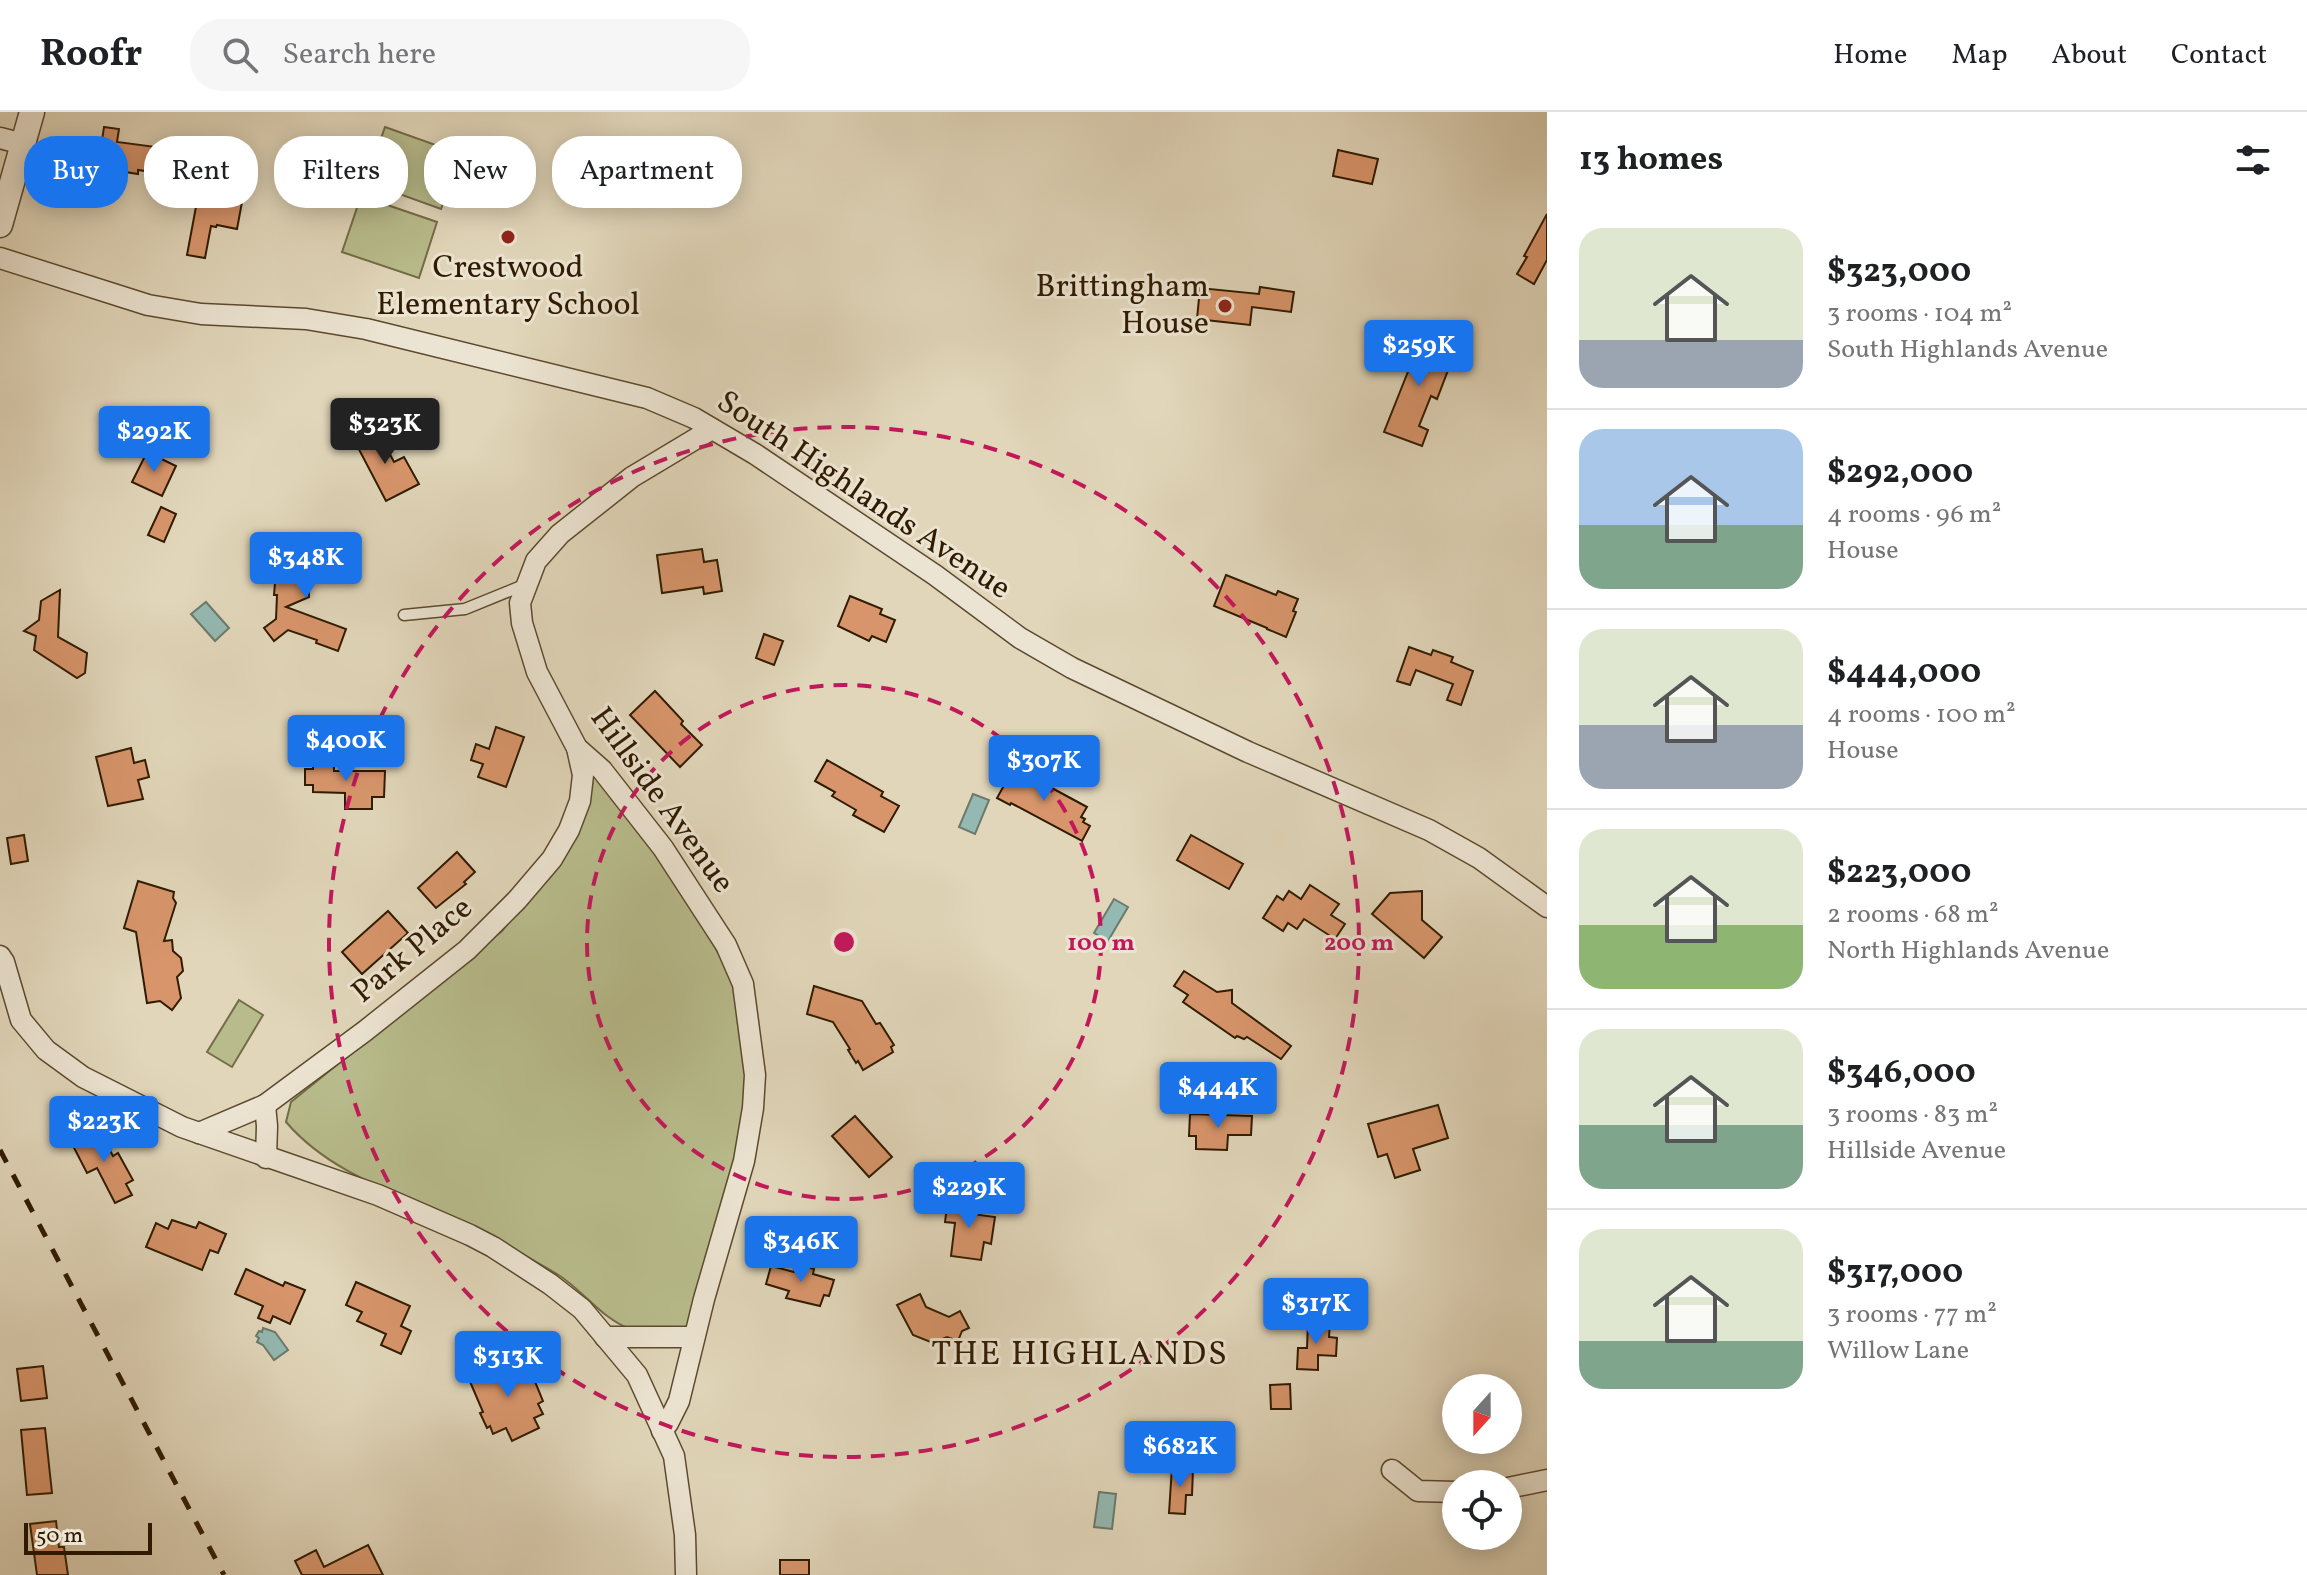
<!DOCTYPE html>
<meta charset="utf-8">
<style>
:root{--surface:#fff;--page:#f6f6f6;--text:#202124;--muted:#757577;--line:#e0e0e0;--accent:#1a73e8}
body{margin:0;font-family:Vollkorn,serif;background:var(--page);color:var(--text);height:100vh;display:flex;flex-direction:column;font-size:30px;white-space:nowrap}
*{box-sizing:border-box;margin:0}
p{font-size:26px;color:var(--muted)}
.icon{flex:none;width:44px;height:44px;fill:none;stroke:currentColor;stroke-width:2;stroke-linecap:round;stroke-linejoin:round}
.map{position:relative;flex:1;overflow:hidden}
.details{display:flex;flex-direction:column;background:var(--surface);width:760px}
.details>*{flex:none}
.guide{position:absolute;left:24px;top:24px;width:760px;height:72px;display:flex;gap:16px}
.needle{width:52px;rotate:201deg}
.fabs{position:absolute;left:1442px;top:1262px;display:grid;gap:16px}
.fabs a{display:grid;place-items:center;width:80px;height:80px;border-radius:50%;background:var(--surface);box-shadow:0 4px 20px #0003;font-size:40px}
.scale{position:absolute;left:24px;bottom:20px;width:128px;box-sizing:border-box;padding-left:8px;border:4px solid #301b00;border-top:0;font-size:22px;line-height:28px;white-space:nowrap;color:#301b00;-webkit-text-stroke:6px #ece4d2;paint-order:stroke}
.price{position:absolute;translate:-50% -68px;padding:0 18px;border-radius:8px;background:var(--accent);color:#fff;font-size:26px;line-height:52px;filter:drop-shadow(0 2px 4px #0008)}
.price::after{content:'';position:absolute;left:50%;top:48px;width:24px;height:18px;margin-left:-12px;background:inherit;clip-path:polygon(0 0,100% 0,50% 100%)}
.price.selected{background:#222;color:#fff}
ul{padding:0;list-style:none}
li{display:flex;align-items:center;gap:24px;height:200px;padding:0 32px}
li+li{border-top:2px solid var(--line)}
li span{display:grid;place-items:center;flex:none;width:224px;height:160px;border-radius:24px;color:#555}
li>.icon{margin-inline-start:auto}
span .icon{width:96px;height:96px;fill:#fffc;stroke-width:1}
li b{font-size:34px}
h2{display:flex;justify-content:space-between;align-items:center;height:96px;padding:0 32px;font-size:34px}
.pill{padding:0 28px;border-radius:32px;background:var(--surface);box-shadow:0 4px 20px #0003;font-size:28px;line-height:72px}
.pill.selected{background:var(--accent);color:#fff}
header{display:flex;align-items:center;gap:48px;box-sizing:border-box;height:112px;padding:0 40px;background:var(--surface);border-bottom:2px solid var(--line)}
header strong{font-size:38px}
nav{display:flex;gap:44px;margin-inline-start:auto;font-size:28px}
.search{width:560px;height:72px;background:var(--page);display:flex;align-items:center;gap:20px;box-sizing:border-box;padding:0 28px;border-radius:32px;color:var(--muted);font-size:30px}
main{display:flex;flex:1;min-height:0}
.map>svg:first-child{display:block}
.green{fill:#b8bc8c;stroke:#746c46;stroke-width:2}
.water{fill:#94b9b2;stroke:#6c7a6b;stroke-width:2}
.building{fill:#d8956b;stroke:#301b00;stroke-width:2}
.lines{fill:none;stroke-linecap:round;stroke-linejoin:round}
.service-casing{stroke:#5c4a2e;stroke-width:13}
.minor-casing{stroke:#5c4a2e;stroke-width:23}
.tertiary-casing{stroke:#5c4a2e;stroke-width:27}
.service{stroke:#ece4d2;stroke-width:10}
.minor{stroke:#ece4d2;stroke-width:20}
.tertiary{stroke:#ece4d2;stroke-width:24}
.rail{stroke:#301b00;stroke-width:5;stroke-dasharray:14 14;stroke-linecap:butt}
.ring{fill:none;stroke:#c2185b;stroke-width:4;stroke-dasharray:14 10}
.poi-dot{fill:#8f2418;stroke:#ece4d2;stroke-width:3}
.labels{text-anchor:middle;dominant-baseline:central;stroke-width:6;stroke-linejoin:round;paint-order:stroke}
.poi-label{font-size:32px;fill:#301b00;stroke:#ece4d2}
.street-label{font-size:32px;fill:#301b00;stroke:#ece4d2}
.neighbourhood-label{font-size:34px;letter-spacing:2px;fill:#301b00;stroke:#ece4d2}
.centre{fill:#c2185b;stroke:#ece4d2;stroke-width:4}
.ring-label{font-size:24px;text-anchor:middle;font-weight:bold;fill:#c2185b;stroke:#ece4d2;stroke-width:6;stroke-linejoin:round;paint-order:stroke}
</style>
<header>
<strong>Roofr</strong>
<div class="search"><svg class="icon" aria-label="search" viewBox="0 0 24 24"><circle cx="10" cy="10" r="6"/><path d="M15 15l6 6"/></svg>Search here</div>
<nav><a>Home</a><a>Map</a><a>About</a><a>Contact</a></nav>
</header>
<main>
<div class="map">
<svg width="1547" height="1463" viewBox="0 0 1547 1463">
<rect width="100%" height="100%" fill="#e1d6ba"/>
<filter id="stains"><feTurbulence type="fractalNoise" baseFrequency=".0025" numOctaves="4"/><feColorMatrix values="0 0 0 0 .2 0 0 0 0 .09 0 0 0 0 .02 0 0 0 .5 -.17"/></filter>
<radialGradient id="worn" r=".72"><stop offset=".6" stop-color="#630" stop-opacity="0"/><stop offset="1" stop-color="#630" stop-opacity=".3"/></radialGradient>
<g class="green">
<polygon points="385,15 461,42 441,97 366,70"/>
<polygon points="361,84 437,110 419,166 342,140"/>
<path d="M586 653 670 756 738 876 746 933V992L740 1043 691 1211 685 1218C668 1218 645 1223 630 1217 601 1206 583 1178 557 1162 531 1147 504 1131 477 1117 411 1084 336 1068 286 1010L291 990 502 819 572 732Z"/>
<polygon points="239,888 263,903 232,955 207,940"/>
</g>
<g class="water">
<polygon points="206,490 229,516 215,529 191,502"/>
<polygon points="973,682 989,688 975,722 959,715"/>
<polygon points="1114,787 1128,795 1108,829 1094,821"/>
<polygon points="263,1216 275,1220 288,1238 274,1248 263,1233 257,1230 259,1226 256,1224 259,1219 262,1220"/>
<polygon points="1099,1380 1116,1382 1112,1417 1094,1415"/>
</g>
<g class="building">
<polygon points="104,15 119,17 117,30 156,35 152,60 138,58 138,62 125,60 122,79 95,75"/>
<polygon points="1338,38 1378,47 1372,72 1333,64"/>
<polygon points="201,48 223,52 221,64 236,67 235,72 245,74 237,117 217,113 216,115 211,114 205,146 187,143 198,84 195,84"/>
<polygon points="1547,102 1547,148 1534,172 1517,162 1527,145 1524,144"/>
<polygon points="1260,175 1294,180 1291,200 1252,195 1250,213 1197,207 1200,176 1259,182"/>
<polygon points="1427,212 1447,220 1437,247 1450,253 1437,287 1431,284 1419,314 1428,318 1422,334 1384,320"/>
<polygon points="376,316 394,350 404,345 419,372 386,389 354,328"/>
<polygon points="147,340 176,354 162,384 132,370"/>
<polygon points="161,395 176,402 164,430 148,423"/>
<polygon points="335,429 347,446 309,474 309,485 286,495 346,517 338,539 316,531 317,528 288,518 274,529 264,516 276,507 277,483 274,483 275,471"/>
<polygon points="702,437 704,450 717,448 722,479 704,482 703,475 662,481 657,443"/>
<polygon points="1226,463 1276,483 1278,479 1298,487 1293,499 1296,500 1286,525 1267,517 1267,516 1214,494"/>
<polygon points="60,478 58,525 87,541 85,561 77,566 34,538 36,524 24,519 39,508 41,489"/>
<polygon points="850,484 882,497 880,502 895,508 886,530 872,524 869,529 838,514"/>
<polygon points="764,522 783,529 774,553 756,546"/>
<polygon points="1409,535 1431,543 1433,538 1453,545 1451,550 1473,559 1461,593 1447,588 1453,572 1416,558 1410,573 1397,569"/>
<polygon points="655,579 683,609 681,612 702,633 680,655 630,603"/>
<polygon points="496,615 524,625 506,675 478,665 483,652 471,648 476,632 489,637"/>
<polygon points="131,636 134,651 145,648 149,665 138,668 143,687 108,694 96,645"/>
<polygon points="313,645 334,645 334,659 385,659 384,685 372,685 372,697 345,697 345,681 313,680 313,673 305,673 305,657 313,657"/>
<polygon points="827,648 883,680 881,684 899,694 884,720 853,703 856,698 832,684 835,680 815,669"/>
<polygon points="1017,650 1029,657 1026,662 1087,695 1081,705 1085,707 1083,710 1090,714 1082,729 1011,691 1010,693 997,686"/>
<polygon points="24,723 28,749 11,752 7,726"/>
<polygon points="1191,723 1243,752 1229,777 1177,748"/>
<polygon points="457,740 475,760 464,770 466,772 436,796 418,776"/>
<polygon points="138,769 174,780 173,786 176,791 164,829 172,828 173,839 181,846 183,859 177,865 181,886 172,898 160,889 147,891 136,820 124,816"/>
<polygon points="1310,773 1339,792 1331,803 1345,812 1335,827 1304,807 1297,817 1288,811 1283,819 1263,806 1277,784 1283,788 1289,779 1301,787"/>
<polygon points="1422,779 1422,808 1442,825 1424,846 1372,802 1390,781"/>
<polygon points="388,799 408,821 362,862 342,840"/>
<polygon points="1184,859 1217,880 1232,878 1232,891 1291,934 1281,947 1247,925 1244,927 1237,924 1235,926 1183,890 1188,883 1174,874"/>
<polygon points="814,874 862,889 876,912 880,911 894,933 891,935 893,940 863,958 858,949 856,951 848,938 850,937 833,910 807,902"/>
<polygon points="1438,993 1448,1026 1413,1037 1420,1058 1395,1066 1387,1042 1378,1045 1368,1012"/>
<polygon points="1190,1002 1252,1004 1251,1023 1228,1023 1227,1038 1196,1037 1196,1024 1189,1024"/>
<polygon points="855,1004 892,1045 869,1065 832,1024"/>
<polygon points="98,1016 113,1044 118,1041 133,1068 126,1072 132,1083 115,1091 97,1056 87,1061 71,1030"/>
<polygon points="948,1086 966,1088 964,1101 995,1105 991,1132 984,1130 981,1148 951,1144 955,1111 945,1110"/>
<polygon points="172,1108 196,1116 199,1110 226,1122 218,1141 210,1138 202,1158 146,1135 156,1111 168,1117"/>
<polygon points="796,1152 814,1157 813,1162 834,1168 829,1184 824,1183 820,1194 786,1186 789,1179 766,1172 771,1154 794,1160"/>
<polygon points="246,1157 283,1174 285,1170 305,1178 290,1212 273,1204 270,1211 258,1206 263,1194 235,1182"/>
<polygon points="356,1170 410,1194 401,1214 411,1219 401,1242 381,1233 386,1222 357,1209 362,1200 346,1193"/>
<polygon points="920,1182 926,1195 949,1205 960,1199 969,1216 962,1219 958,1229 947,1225 933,1231 913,1223 897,1193"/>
<polygon points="1308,1210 1330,1212 1329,1225 1337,1226 1336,1244 1318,1243 1318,1258 1297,1257 1298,1236 1307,1236"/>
<polygon points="524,1249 527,1255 529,1255 543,1289 538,1292 543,1302 534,1306 539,1316 512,1329 506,1316 493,1322 490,1314 487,1316 480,1301 483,1300 468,1265 480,1260 478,1256 490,1251 492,1255 496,1253 499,1261"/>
<polygon points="43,1254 47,1286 21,1289 17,1257"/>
<polygon points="1290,1272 1291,1297 1271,1297 1270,1273"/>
<polygon points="45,1316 52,1381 27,1383 21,1318"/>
<polygon points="1172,1355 1193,1357 1192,1383 1186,1383 1185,1402 1169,1401"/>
<polygon points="56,1409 59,1435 64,1435 68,1463 37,1463 30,1412"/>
<polygon points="368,1433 383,1463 302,1463 295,1449 316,1438 324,1455"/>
<rect x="780" y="1448" width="29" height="15"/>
</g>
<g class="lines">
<g class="service-casing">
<polyline id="service" points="404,503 465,497 524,473"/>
</g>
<g class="minor-casing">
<g id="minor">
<polyline points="0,26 23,32"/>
<polyline points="0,146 148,193 201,202 306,207 366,217 647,286 694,306 755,342 935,463 1020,526 1072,556 1248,640 1429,718 1479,746 1547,795"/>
<polyline points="0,844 4,850 21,908 46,938 83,965 182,1015 378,1083 470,1123 493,1135 550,1172 582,1197 637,1263 674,1344 685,1423 686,1463"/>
<polyline points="265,993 267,1014 266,1046"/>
<polyline points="199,1021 265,993 365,919 467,838 517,788 552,747 569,718 580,689 583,663 577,636"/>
<polyline points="605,1225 694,1225"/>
<polyline points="662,1319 668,1311 679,1289 704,1187 744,1049 753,996 755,963 743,872 726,833 663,736 602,658 577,636 537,560 522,511 520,491 536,449 560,422 632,365 712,317"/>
<polyline points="1392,1358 1418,1379 1456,1380"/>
<polyline points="1508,1376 1547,1368"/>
</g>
</g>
<g class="tertiary-casing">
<polyline id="tertiary" points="0,113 32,0"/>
</g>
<use href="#service" class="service"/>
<use href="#minor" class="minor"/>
<use href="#tertiary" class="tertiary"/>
<polyline class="rail" points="0,1038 224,1463"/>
</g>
<g class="ring">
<circle cx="844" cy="830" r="257"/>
<circle cx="844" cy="830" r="515"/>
</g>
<g class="poi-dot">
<circle cx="508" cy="125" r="8"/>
<circle cx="1225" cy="194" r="8"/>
</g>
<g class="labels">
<g class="poi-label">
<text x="508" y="157">Crestwood<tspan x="508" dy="37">Elementary School</tspan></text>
<text x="1209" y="176" text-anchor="end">Brittingham<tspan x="1209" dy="37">House</tspan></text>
</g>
<g class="street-label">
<text transform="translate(863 384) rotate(34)">South Highlands Avenue</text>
<text transform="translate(661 689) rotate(54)">Hillside Avenue</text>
<text transform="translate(413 839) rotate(-40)">Park Place</text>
</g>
<g class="neighbourhood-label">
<text x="1080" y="1243">THE HIGHLANDS</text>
</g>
</g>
<circle cx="844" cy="830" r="12" class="centre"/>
<g class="ring-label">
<text x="1101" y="838">100 m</text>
<text x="1359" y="838">200 m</text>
</g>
<rect width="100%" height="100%" filter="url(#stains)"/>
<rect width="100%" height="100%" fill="url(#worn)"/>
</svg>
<div class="fabs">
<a><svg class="needle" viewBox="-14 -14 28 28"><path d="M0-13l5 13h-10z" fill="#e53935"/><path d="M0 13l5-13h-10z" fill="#757577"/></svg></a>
<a><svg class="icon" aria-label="locate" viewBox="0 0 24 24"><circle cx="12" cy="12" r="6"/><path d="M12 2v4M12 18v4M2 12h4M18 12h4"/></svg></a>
</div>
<div class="scale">50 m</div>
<b class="price" style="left:1419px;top:276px">$259K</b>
<b class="price selected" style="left:385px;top:354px">$323K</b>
<b class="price" style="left:154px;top:362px">$292K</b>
<b class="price" style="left:306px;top:488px">$348K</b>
<b class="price" style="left:346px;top:671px">$400K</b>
<b class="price" style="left:1044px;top:691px">$307K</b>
<b class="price" style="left:1218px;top:1018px">$444K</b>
<b class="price" style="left:104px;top:1052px">$223K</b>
<b class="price" style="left:969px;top:1118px">$229K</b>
<b class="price" style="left:801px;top:1172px">$346K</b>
<b class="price" style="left:1316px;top:1234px">$317K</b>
<b class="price" style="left:508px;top:1287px">$313K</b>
<b class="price" style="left:1180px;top:1377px">$682K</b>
<div class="guide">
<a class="pill selected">Buy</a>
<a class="pill">Rent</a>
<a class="pill">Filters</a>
<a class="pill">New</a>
<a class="pill">Apartment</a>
</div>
</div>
<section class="details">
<h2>13 homes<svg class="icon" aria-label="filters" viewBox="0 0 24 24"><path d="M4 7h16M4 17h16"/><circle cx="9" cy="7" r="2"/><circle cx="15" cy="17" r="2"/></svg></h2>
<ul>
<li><span style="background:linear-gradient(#dfe7d0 70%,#9aa5b1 0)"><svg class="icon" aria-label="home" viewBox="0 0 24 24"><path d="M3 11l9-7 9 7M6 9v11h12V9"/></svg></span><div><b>$323,000</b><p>3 rooms · 104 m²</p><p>South Highlands Avenue</p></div></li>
<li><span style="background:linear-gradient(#a9c7e8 60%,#7fa58c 0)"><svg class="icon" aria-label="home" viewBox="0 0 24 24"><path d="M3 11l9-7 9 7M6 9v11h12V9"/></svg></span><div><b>$292,000</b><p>4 rooms · 96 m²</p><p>House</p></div></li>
<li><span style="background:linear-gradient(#dfe7d0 60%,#9aa5b1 0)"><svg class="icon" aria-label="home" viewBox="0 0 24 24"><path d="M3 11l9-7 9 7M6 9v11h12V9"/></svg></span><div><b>$444,000</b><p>4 rooms · 100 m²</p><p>House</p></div></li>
<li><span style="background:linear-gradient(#dfe7d0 60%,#8fb573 0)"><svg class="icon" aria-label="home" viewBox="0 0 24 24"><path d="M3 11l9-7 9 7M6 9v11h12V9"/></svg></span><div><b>$223,000</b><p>2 rooms · 68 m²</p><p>North Highlands Avenue</p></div></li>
<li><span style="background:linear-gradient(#dfe7d0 60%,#7fa58c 0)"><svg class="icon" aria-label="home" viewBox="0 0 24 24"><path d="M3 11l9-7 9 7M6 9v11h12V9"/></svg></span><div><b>$346,000</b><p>3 rooms · 83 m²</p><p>Hillside Avenue</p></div></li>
<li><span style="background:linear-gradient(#dfe7d0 70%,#7fa58c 0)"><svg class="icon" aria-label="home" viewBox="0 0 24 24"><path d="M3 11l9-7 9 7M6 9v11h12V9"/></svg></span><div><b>$317,000</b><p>3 rooms · 77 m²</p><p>Willow Lane</p></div></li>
</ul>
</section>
</main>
